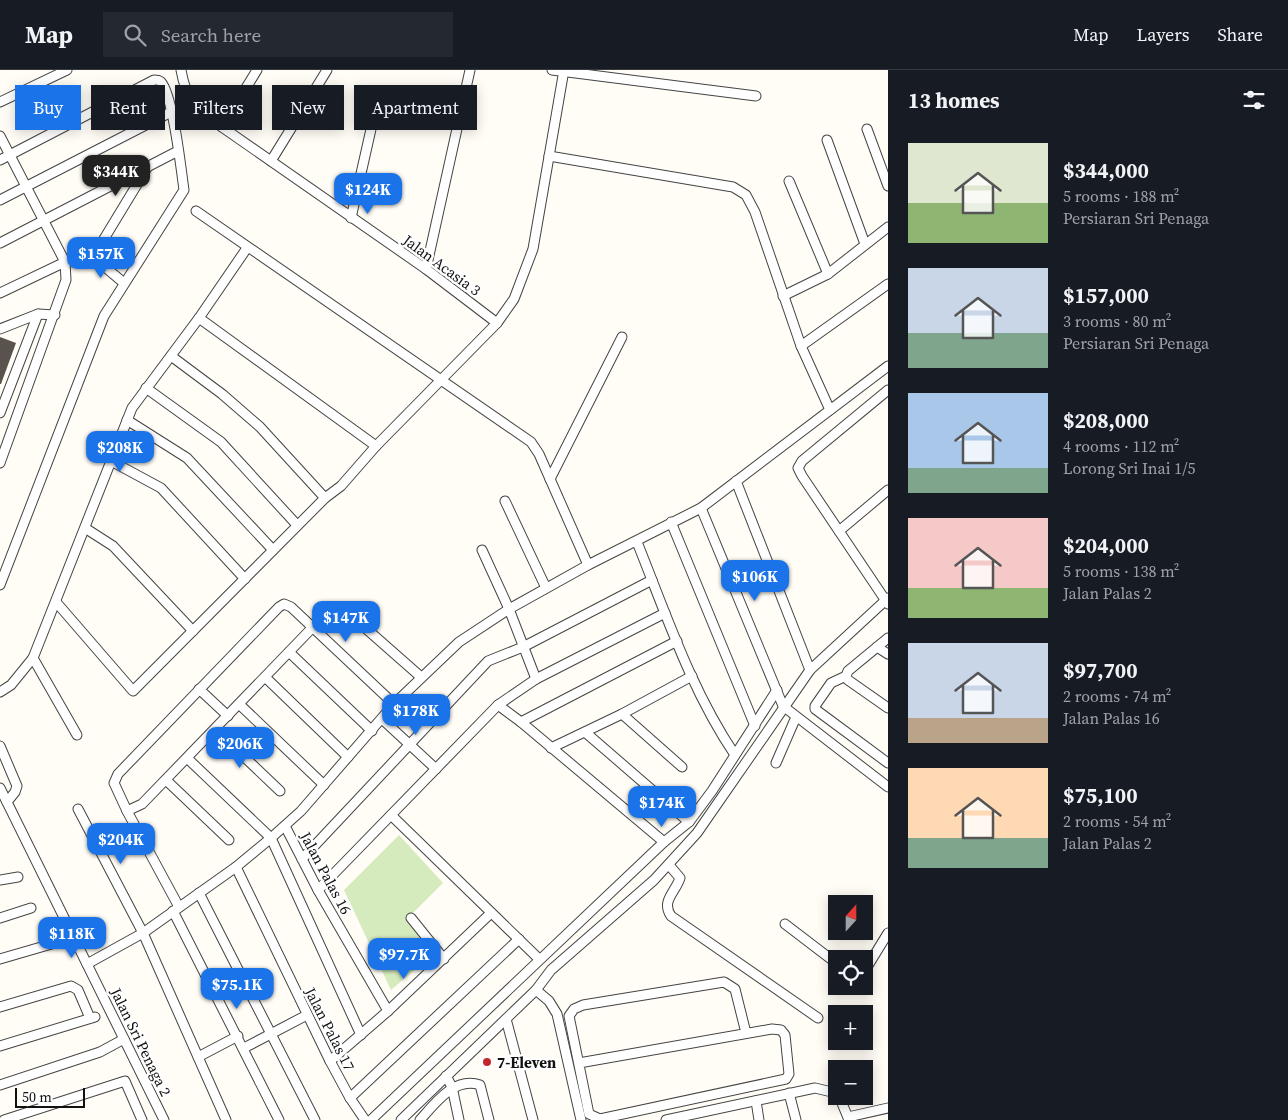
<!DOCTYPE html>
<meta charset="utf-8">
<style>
:root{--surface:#171b24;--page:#242831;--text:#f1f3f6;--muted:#9ea1a6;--line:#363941;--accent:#1a73e8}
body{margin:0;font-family:"Source Serif 4",serif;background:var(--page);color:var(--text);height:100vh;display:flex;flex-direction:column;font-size:19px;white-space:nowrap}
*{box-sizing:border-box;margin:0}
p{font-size:16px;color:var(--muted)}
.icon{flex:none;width:28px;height:28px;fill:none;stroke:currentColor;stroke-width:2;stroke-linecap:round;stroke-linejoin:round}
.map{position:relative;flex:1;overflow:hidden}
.sheet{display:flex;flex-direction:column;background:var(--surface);width:400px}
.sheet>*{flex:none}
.guide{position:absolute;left:15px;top:15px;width:475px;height:45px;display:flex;gap:10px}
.needle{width:32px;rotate:21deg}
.controls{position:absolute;left:828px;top:825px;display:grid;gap:10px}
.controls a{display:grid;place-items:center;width:45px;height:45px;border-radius:0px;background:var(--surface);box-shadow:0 2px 12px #0003;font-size:25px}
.scale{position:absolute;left:15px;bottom:12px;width:70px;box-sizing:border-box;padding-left:5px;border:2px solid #111;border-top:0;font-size:14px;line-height:18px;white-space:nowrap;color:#111;-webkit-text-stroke:4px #fff;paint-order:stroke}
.price{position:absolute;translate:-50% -42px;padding:0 11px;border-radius:10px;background:var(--accent);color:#fff;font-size:16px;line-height:32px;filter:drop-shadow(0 1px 2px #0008)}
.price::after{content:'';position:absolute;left:50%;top:30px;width:15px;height:11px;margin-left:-8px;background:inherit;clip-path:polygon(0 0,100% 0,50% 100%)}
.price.on{background:#222;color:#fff}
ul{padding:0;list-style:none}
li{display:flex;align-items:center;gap:15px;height:125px;padding:0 20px}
li span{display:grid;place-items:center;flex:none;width:140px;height:100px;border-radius:0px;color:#555}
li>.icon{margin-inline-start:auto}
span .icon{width:60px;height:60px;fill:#fffc;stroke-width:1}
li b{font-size:21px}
h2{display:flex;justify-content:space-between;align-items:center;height:60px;padding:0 20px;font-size:21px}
.pill{padding:0 18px;border-radius:0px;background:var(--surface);box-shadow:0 2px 12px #0003;font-size:18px;line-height:45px}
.pill.on{background:var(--accent);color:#fff}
header{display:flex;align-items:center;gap:30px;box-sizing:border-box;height:70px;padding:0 25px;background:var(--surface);border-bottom:1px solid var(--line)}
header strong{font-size:24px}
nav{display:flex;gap:28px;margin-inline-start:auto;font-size:18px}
.search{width:350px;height:45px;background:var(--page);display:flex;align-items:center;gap:12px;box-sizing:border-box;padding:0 18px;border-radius:0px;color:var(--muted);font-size:19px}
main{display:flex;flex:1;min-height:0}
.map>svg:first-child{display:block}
.green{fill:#d5ebbd}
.building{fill:#5a524d}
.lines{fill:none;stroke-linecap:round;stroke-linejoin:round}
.minor-casing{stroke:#444;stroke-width:11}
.minor{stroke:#fff;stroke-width:9}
.poi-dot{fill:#c4262e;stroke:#fff;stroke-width:2}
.labels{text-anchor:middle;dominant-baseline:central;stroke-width:5;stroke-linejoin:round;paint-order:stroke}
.street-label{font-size:15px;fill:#111;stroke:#fff}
.poi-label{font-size:15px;font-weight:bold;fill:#111;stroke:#fff;text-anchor:start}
</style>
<header>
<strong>Map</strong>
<div class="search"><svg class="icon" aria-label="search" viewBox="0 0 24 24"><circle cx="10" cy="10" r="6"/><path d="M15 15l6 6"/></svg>Search here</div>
<nav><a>Map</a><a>Layers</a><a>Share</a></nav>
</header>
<main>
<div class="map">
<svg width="888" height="1050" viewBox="0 0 888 1050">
<rect width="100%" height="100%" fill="#fffdf5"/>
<polygon class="green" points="399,765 443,813 408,848 432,885 391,920 344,820"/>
<polygon class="building" points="0,267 16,273 1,314 0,314"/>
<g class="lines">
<g class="minor-casing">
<g id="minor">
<path d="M181 0C187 34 197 37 222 57L426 199 497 253"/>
<polyline points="552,0 756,26"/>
<polyline points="0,32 67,0"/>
<polyline points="222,57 257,0"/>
<polyline points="867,59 888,116"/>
<polyline points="0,66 65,192 66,210 0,393"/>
<polyline points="827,70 865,174"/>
<polyline points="549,86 733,117 746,125 755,142 801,276 830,340"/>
<path d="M0 90 154 10C158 10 159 10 161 12 173 25 181 99 184 120L104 246 0 515"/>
<polyline points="271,91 327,0"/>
<polyline points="789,111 828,204"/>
<polyline points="0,130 171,42"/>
<polyline points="196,141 531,372 539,384 588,495"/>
<polyline points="351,148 378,28"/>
<polyline points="0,173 178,81"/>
<polyline points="93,187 124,213"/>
<polyline points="426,199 470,0"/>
<polyline points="0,223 65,192 82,191 93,187 147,98"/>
<polyline points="783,226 828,204 888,157"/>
<polyline points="199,248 376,376"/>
<polyline points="0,259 38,244 55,245"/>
<polyline points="801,276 888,214"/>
<polyline points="171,286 222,324 260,357 325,428"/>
<polyline points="146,318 221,372 297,455"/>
<polyline points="0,343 38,244"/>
<polyline points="127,350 187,388 273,480"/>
<polyline points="111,391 161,418 245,509"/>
<polyline points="550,409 622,267"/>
<polyline points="736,411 810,600"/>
<polyline points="505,431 546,518"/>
<polyline points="701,438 783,636 888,717"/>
<polyline points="671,452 755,656"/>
<polyline points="85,458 113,476 193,561"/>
<polyline points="839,461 888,420"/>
<path d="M637 472C666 544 691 620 735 685"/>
<polyline points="482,480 509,539 536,609"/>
<polyline points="56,532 133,621 325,428 341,416 376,376 497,253 514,229 533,179 564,0"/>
<polyline points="888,534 802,406 798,398 802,391 888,320"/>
<polyline points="354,548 421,607"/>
<polyline points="888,568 848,601 846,606 848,610 888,638"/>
<polyline points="877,577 888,584"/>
<polyline points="289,582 372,661"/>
<polyline points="33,588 77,665"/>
<polyline points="846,606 831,613 815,636 815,639 888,693"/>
<polyline points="265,607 348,687"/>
<polyline points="199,619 228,646"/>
<polyline points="0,622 11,615 33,588 132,338 199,248 247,178"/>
<polyline points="239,634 324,715"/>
<polyline points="498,635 521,652 664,772"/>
<polyline points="622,644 682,697"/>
<polyline points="382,649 436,699"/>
<polyline points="521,652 677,571"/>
<polyline points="215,659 280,721"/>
<polyline points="585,662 689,752"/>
<polyline points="0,676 17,716 15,722 7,732"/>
<polyline points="551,678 622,644 692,606"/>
<polyline points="187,688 271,768 361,965"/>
<polyline points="776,693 796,647"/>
<polyline points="166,710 229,770"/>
<polyline points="0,718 164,1050"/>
<polyline points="78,739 143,863 226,1050"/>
<polyline points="127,741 142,734 312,558"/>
<polyline points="391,745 539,889"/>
<polyline points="285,756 318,820 388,941"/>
<polyline points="302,789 488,591 523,577 652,510"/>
<path d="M669 795 680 808C675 823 661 831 671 846L818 948"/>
<polyline points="236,797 330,991 350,1028 365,1050"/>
<polyline points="0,810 18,807"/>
<polyline points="318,820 498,635 536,609 665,543"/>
<polyline points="199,823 315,1050"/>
<polyline points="179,837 127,741 114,713 118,704 279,537 284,534 291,537 394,634"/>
<polyline points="173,841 279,1050"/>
<polyline points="0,848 31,838"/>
<polyline points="411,848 444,889"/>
<polyline points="785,854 836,893"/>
<polyline points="0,889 55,873"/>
<polyline points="87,894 143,863 236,797 271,768 301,741 394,634 459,572 509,539 588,495 701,438 888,296"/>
<polyline points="864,902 888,863"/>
<polyline points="536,920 549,931 557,944 581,1050"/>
<polyline points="0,937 71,916 78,920 90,948"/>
<polyline points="506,949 533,1050"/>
<polyline points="0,976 95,947"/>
<polyline points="244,978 307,945"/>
<polyline points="198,987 238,966"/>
<polyline points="330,991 388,941 491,843"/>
<polyline points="579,993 772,959 781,960 785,965 789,1004 786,1009 600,1049 589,1044 569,946 574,939 583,935 724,912 735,919 746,963"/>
<polyline points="446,1006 452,1017 459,1050"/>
<polyline points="0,1015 100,982 124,969"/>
<polyline points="789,1023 796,1050"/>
<polyline points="839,1026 849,1050"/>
<polyline points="350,1028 519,869"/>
<polyline points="756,1031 759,1050"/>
<polyline points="848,1047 888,1038"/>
<polyline points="4,1050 125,1011 142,1050"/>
<polyline points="371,1050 664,772 689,752 712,721 777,620"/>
<polyline points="401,1050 536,920 551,900 654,810 697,763 810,600 888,528"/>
<path d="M420 1050C435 1033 455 1006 480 1015L489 1050"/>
<polyline points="666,1050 815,1018 836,1023"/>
</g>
</g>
<use href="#minor" class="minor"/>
</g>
<circle class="poi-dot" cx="487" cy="992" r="5"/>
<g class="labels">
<g class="street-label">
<text transform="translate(442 195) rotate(36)">Jalan Acasia 3</text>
<text transform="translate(326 803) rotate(62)">Jalan Palas 16</text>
<text transform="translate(330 959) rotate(63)">Jalan Palas 17</text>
<text transform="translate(141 972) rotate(64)">Jalan Sri Penaga 2</text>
</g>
<g class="poi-label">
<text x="497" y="992">7-Eleven</text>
</g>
</g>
</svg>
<div class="controls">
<a><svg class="needle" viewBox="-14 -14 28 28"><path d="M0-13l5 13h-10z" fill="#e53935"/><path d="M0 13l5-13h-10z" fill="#9ea1a6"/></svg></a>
<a><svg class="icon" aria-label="locate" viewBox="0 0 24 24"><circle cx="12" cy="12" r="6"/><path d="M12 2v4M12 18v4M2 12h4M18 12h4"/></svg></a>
<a>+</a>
<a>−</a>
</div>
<div class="scale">50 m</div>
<b class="price on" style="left:116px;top:127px">$344K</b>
<b class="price" style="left:368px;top:145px">$124K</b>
<b class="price" style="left:101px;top:209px">$157K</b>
<b class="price" style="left:120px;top:403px">$208K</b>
<b class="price" style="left:755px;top:532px">$106K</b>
<b class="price" style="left:346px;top:573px">$147K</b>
<b class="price" style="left:416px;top:666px">$178K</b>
<b class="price" style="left:240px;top:699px">$206K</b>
<b class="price" style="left:662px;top:758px">$174K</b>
<b class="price" style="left:121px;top:795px">$204K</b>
<b class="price" style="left:72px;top:889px">$118K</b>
<b class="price" style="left:404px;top:910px">$97.7K</b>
<b class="price" style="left:237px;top:940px">$75.1K</b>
<div class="guide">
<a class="pill on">Buy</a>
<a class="pill">Rent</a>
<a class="pill">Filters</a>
<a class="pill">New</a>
<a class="pill">Apartment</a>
</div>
</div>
<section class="sheet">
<h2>13 homes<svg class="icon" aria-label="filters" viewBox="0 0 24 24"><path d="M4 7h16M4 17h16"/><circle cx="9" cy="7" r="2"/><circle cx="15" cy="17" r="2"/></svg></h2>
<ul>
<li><span style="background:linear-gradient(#dfe7d0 60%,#8fb573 0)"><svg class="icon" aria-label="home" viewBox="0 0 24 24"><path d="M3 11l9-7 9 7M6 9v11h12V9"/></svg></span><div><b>$344,000</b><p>5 rooms · 188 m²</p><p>Persiaran Sri Penaga</p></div></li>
<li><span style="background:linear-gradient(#c9d6e8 65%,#7fa58c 0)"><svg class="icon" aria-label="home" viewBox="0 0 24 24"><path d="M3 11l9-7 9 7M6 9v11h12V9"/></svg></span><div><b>$157,000</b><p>3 rooms · 80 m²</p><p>Persiaran Sri Penaga</p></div></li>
<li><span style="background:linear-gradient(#a9c7e8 75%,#7fa58c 0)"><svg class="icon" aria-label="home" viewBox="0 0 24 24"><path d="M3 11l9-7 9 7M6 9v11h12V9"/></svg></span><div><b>$208,000</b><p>4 rooms · 112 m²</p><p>Lorong Sri Inai 1/5</p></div></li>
<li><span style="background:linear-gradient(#f6c9c9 70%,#8fb573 0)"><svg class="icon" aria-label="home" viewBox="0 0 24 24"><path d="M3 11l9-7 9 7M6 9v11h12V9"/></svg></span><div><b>$204,000</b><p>5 rooms · 138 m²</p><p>Jalan Palas 2</p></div></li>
<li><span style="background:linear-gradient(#c9d6e8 75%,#b9a48a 0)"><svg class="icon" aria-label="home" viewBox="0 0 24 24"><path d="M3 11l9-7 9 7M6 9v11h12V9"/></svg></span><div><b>$97,700</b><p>2 rooms · 74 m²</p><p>Jalan Palas 16</p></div></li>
<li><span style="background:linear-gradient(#ffd9b3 70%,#7fa58c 0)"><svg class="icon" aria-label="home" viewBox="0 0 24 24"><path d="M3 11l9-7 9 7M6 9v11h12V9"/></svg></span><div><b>$75,100</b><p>2 rooms · 54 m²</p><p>Jalan Palas 2</p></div></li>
</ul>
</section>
</main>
